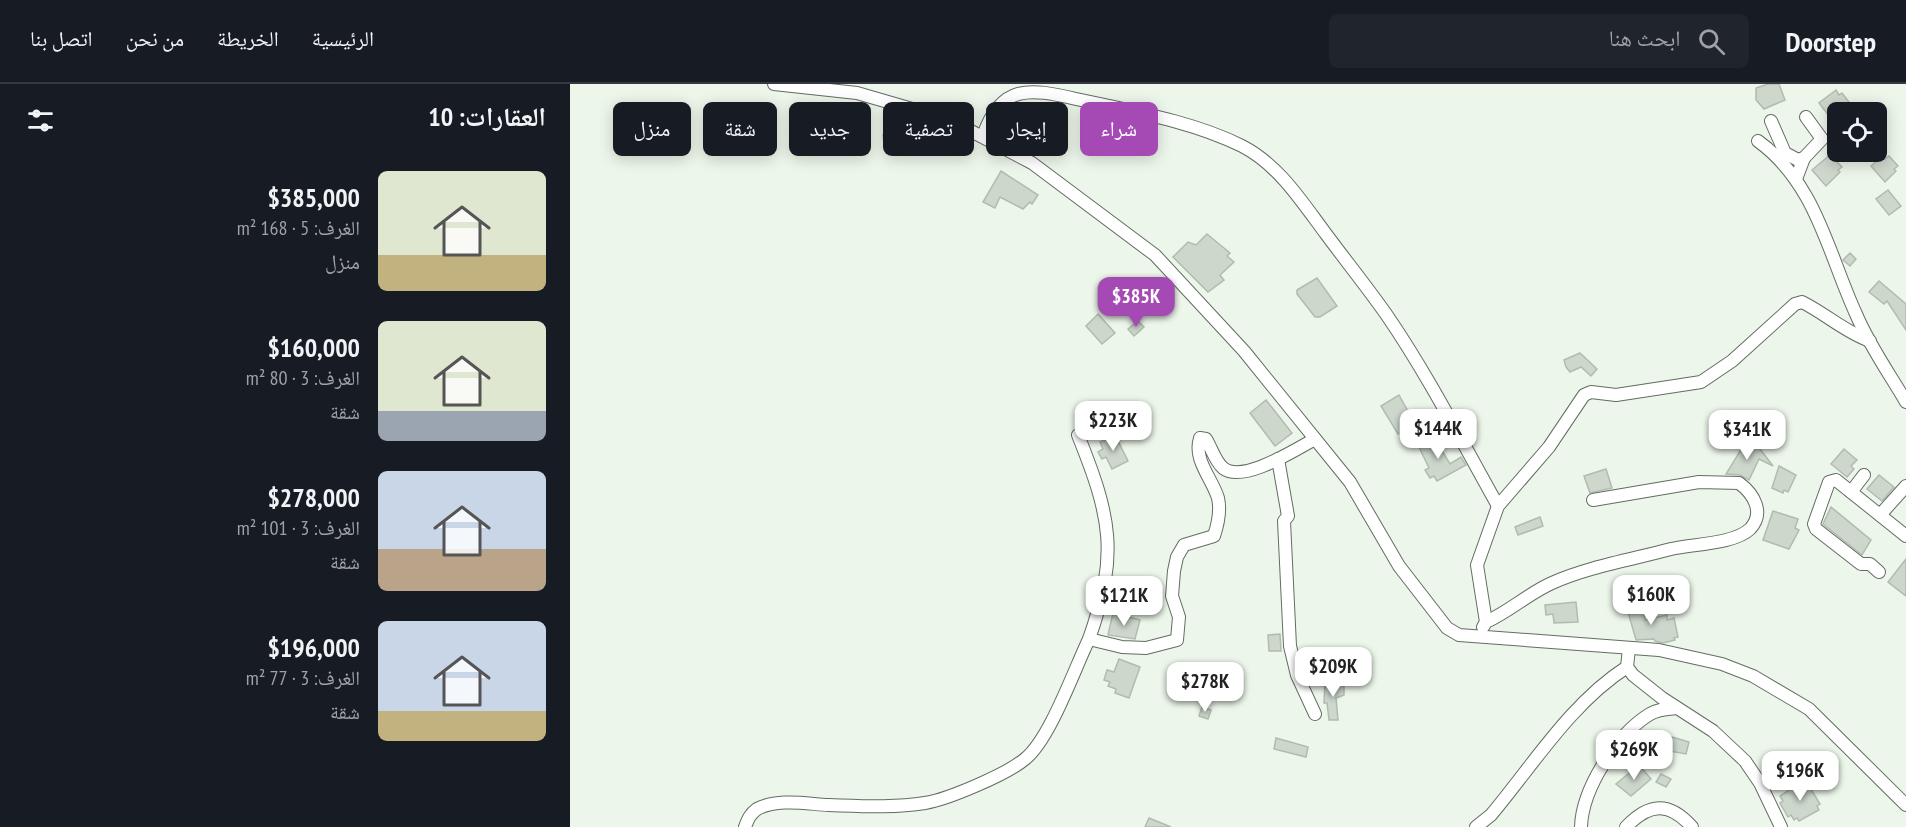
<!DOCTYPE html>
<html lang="ar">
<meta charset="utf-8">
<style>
:root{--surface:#171b24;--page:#20242c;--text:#f1f3f6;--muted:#9ea1a6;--line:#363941;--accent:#a54ab5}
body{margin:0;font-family:"PT Sans Narrow","Noto Naskh Arabic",sans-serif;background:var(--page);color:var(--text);direction:rtl;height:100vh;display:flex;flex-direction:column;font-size:22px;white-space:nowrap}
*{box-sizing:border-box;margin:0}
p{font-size:20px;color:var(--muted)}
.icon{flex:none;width:33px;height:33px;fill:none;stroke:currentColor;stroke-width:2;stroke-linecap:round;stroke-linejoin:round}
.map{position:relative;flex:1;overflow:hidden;direction:ltr}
.sheet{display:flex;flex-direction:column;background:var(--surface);width:570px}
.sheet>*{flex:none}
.guide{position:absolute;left:18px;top:18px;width:570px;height:54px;direction:rtl;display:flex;gap:12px}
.buttons{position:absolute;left:1257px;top:18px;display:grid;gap:12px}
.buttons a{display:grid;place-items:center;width:60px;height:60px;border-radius:9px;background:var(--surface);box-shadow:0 3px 15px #0003;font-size:30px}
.price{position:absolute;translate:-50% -51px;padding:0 14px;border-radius:12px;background:#fff;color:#222;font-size:20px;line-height:39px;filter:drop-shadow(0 2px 3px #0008)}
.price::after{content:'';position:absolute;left:50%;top:36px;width:18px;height:14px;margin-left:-9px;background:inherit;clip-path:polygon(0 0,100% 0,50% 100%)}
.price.on{background:var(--accent);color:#fff}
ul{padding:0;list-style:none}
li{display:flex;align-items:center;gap:18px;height:150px;padding:0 24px}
li span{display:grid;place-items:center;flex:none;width:168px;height:120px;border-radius:9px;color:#555}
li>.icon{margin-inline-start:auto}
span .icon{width:72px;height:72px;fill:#fffc;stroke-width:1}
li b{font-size:26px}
h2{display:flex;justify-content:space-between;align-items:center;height:72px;padding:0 24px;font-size:26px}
.chip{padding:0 21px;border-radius:9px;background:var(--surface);box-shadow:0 3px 15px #0003;font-size:21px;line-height:54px}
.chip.on{background:var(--accent);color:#fff}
header{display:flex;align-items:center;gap:36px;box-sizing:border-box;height:84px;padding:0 30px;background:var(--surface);border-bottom:2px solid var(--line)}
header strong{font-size:28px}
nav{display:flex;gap:33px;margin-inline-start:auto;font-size:21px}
.search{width:420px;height:54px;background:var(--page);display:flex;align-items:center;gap:15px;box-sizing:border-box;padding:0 21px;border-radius:9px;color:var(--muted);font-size:22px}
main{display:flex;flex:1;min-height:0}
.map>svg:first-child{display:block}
.building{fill:#cdd7cc;stroke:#b2bbb0;stroke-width:1.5}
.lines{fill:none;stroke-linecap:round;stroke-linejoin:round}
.street-casing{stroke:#636c62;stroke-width:14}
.street{stroke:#fff;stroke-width:12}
</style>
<header>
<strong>Doorstep</strong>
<div class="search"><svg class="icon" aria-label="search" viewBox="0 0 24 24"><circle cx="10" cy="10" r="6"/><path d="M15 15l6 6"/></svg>ابحث هنا</div>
<nav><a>الرئيسية</a><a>الخريطة</a><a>من نحن</a><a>اتصل بنا</a></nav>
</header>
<main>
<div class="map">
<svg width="1336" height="743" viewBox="0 0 1336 743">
<rect width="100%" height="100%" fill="#ecf6ea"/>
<g class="building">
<polygon points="1198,0 1209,0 1215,16 1194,25 1186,16 1186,4"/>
<polygon points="1266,6 1269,11 1272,9 1282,22 1273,28 1268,28 1268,32 1262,36 1249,19"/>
<polygon points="313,51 335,51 335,67 315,67"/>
<polygon points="1260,71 1272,83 1268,86 1270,88 1256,102 1242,86"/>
<polygon points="1312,72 1315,75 1319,72 1328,82 1324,85 1326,87 1315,98 1301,82"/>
<polygon points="431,87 468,111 462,120 460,118 453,125 430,113 425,124 413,118"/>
<polygon points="1318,106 1331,122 1319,131 1306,115"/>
<polygon points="637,150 660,169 657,172 664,178 650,191 654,196 638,208 603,173 618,158 626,161"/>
<polygon points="1280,169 1286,175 1280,182 1273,176"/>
<polygon points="747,194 767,222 750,233 745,233 727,210 727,206"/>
<polygon points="1309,197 1336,220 1336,246 1317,217 1314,220 1299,208"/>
<polygon points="528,230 545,249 532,260 516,242"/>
<polygon points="568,237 574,243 564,252 558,245"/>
<polygon points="1010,269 1027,285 1021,292 1011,283 1000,288 996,283 994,276"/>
<polygon points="829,311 845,340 828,350 811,322"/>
<polygon points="696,316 722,349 705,362 680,329"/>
<polygon points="545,351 558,377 542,385 536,373 532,375 528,368 533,365 530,358"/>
<polygon points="863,352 880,380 891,373 896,381 867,397 864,392 860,394 855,386 859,384 848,361"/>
<polygon points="1175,359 1187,361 1203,382 1189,375 1179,396 1170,391 1156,390"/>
<polygon points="1274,365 1287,376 1281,382 1284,385 1277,393 1261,380"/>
<polygon points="1209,382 1226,391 1218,408 1214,406 1213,409 1202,404"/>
<polygon points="1036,385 1042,404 1020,409 1014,392"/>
<polygon points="1309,391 1324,403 1312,417 1297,405"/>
<polygon points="1261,423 1301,456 1292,471 1253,440"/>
<polygon points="1203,427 1228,435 1225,444 1229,446 1219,465 1193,456"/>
<polygon points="970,433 973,442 948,451 945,443"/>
<polygon points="1336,475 1336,512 1318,498"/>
<polygon points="1006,518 1008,538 984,539 983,530 976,531 975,521"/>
<polygon points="1072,518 1075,536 1097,531 1097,536 1104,534 1108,553 1104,554 1105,556 1093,559 1085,557 1084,555 1066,556 1056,521"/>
<polygon points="543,529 570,536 565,555 538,551"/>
<polygon points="710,550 711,567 699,567 698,551"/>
<polygon points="549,575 570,583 559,614 545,609 546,605 538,602 540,598 534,596 537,586 544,588"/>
<polygon points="770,597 770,600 774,600 774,611 766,614 768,636 759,636 757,619 754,619 755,598"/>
<polygon points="632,623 641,626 638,635 629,632"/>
<polygon points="1102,653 1119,658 1116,670 1088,665 1092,654"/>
<polygon points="706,654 738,663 736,673 704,665"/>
<polygon points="1069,681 1081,695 1061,712 1046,700"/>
<polygon points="1091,690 1101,695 1096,703 1086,698"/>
<polygon points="1233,697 1236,701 1238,700 1250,720 1247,722 1249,726 1229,737 1227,734 1224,736 1221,731 1218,733 1210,719 1213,717 1210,712"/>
<polygon points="579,734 601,743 575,743"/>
</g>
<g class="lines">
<g class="street-casing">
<g id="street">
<polyline points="204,0 287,9 380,36 462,79 585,171 674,267 780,398 829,482 877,544 889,551 1089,566 1152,580 1183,592 1239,625 1336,721"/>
<polyline points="1201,37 1215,69 1228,76 1234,74"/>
<path d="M413 52C431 0 459 4 506 15 561 27 622 37 672 62 709 81 732 118 756 150 776 177 797 203 816 230 858 291 892 358 928 422"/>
<path d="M1188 57C1246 99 1258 169 1286 230 1299 261 1319 289 1336 318"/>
<polyline points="1226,95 1234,74 1252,55 1236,33"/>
<path d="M508 351C541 433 549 470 519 555"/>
<polyline points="708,375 718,432 714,437 720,562 727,591 745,630"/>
<polyline points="1281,408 1294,391"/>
<polyline points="1310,431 1336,402"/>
<polyline points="1309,488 1300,480 1291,480 1246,445 1244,440 1259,398 1266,396 1336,452"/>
<path d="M916 538 907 481 928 422 979 363 1014 311 1021 308 1046 311 1131 298 1162 277 1225 220 1232 218C1256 230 1275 248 1300 257"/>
<path d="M913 543 916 538C940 527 959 509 982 499 1017 483 1064 475 1101 465 1123 460 1164 460 1180 445 1195 429 1184 410 1169 399L1129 398 1023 416"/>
<polyline points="1059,564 1057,583 1063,591 1092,614 1143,647 1175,677 1190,699 1211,743"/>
<path d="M175 743C178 735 180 730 187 725 208 714 237 720 259 721 291 722 324 724 355 719 379 715 437 690 455 675 480 655 504 586 519 555L552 563 576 564 607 556 609 533 602 512 604 487 607 473 614 461 644 452C648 440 651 427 648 414 642 394 623 376 630 354L636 355C642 365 645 377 653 384 673 400 726 365 745 355"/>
<path d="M906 743 921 731C963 681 1001 619 1057 583"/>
<path d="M1011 743C1012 705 1047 650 1080 630 1088 625 1097 625 1107 624"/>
<path d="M1056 743C1079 719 1099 717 1122 743"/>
</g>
</g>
<use href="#street" class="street"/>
</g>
</svg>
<div class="buttons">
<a><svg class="icon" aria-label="locate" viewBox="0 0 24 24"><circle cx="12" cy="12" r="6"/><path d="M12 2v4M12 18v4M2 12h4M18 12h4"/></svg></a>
</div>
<b class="price on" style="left:566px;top:244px">$385K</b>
<b class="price" style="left:543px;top:368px">$223K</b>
<b class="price" style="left:868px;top:376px">$144K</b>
<b class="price" style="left:1177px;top:377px">$341K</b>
<b class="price" style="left:1081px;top:542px">$160K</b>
<b class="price" style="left:554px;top:543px">$121K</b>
<b class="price" style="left:763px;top:614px">$209K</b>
<b class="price" style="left:635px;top:629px">$278K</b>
<b class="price" style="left:1064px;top:697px">$269K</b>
<b class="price" style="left:1230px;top:718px">$196K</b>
<div class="guide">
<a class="chip on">شراء</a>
<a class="chip">إيجار</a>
<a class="chip">تصفية</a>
<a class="chip">جديد</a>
<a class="chip">شقة</a>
<a class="chip">منزل</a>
</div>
</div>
<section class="sheet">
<h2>العقارات: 10<svg class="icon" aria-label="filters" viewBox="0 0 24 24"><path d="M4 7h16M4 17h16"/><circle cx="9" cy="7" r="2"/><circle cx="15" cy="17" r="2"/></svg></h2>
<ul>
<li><span style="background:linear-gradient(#dfe7d0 70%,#c2b280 0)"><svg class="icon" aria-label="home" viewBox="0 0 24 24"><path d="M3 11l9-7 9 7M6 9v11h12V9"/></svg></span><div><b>$385,000</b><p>الغرف: 5 · 168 m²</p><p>منزل</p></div></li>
<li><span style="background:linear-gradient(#dfe7d0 75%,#9aa5b1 0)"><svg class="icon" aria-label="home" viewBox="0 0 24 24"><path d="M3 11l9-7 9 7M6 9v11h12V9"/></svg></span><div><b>$160,000</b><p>الغرف: 3 · 80 m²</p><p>شقة</p></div></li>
<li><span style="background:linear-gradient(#c9d6e8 65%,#b9a48a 0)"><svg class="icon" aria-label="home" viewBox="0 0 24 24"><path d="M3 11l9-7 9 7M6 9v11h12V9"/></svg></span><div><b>$278,000</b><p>الغرف: 3 · 101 m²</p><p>شقة</p></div></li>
<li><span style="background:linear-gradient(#c9d6e8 75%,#c2b280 0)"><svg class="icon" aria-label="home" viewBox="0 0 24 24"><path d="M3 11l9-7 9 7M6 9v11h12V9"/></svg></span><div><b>$196,000</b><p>الغرف: 3 · 77 m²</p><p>شقة</p></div></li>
</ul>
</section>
</main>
